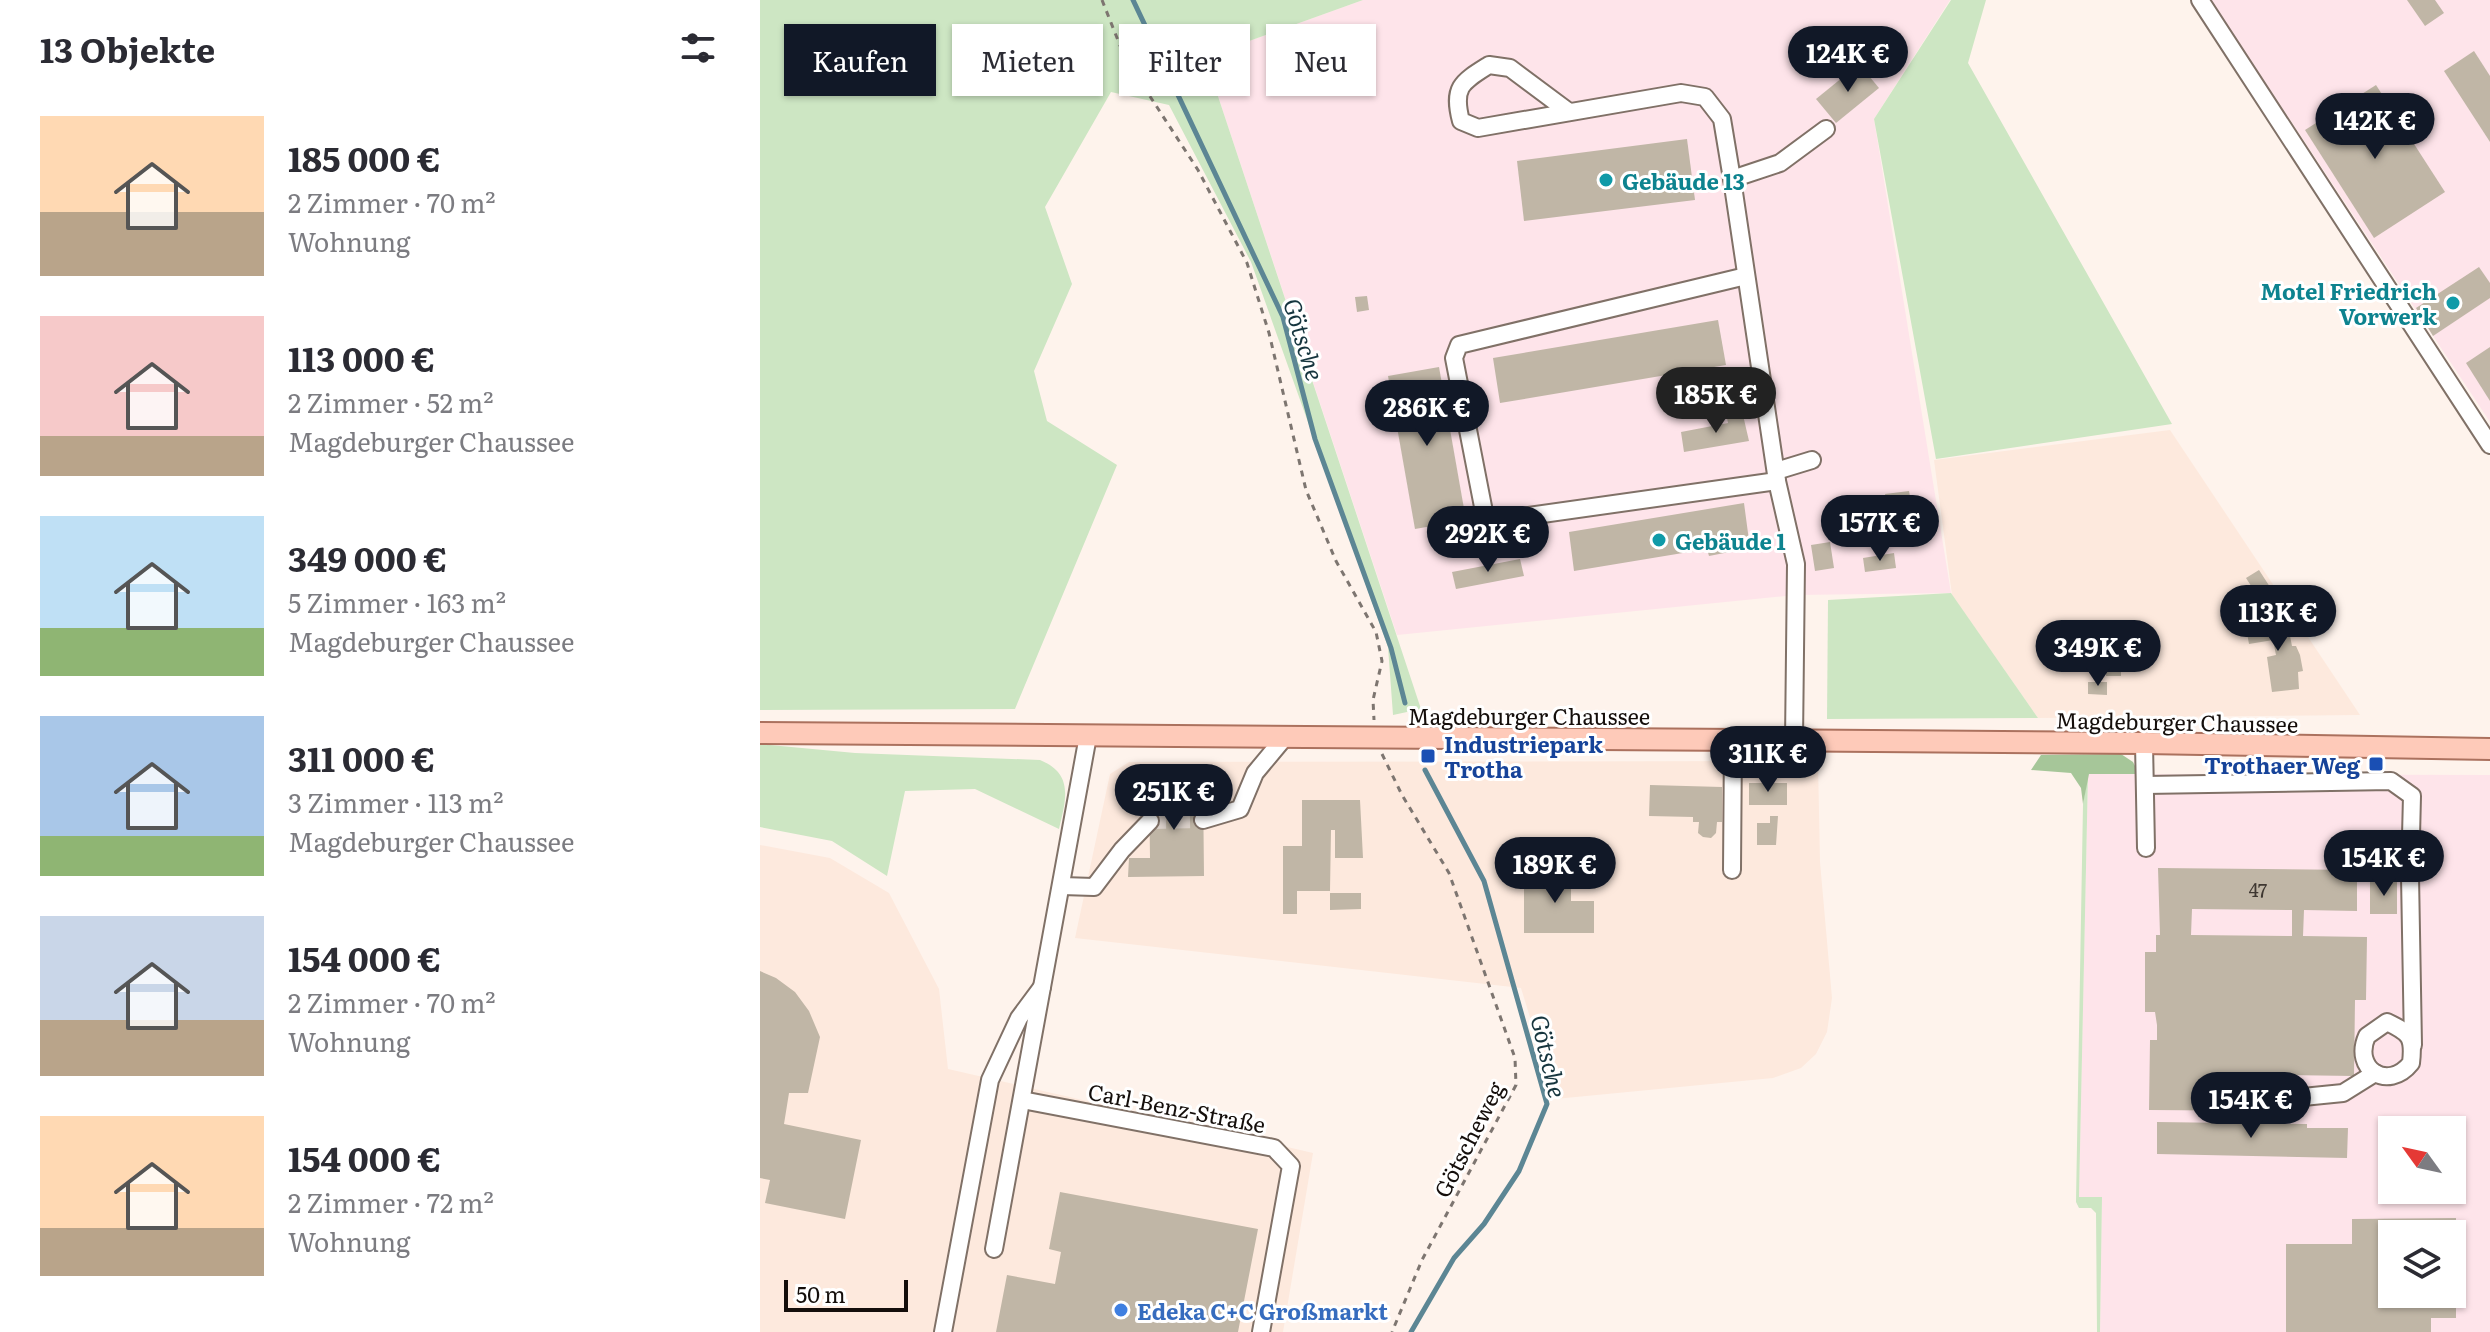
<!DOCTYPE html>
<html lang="de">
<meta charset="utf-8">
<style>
:root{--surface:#fff;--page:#f7f7f7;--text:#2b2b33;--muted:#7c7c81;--accent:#111827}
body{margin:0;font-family:Literata,serif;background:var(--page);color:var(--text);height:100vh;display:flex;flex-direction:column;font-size:30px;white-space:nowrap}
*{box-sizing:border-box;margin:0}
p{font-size:26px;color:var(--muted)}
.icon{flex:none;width:44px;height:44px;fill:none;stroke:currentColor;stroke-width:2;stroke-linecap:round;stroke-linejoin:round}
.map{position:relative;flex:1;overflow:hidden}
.drawer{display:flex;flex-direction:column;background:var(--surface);width:760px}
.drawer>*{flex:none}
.guide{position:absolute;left:24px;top:24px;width:760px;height:72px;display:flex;gap:16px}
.needle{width:52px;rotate:303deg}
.fabs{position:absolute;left:1618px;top:1116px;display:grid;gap:16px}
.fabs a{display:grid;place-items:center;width:88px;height:88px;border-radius:0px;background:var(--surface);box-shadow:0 2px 6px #0004;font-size:40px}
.scale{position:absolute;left:24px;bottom:20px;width:124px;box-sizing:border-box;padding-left:8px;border:4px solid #140e0b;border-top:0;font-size:22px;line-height:28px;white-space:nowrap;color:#140e0b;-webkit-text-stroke:6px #fff;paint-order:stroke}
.price{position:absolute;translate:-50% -68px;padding:0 18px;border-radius:28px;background:var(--accent);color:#fff;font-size:26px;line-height:52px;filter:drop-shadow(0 2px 4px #0008)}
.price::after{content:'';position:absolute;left:50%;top:48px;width:24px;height:18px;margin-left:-12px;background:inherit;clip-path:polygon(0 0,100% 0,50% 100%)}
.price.on{background:#222;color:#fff}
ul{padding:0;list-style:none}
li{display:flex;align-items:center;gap:24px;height:200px;padding:0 40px}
li span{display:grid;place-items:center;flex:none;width:224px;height:160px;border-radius:0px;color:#555}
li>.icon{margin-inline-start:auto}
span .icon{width:96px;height:96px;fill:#fffc;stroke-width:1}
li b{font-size:34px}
h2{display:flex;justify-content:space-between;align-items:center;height:96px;padding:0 40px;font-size:34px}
.tag{padding:0 28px;border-radius:0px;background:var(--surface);box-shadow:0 2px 6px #0004;font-size:28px;line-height:72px}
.tag.on{background:var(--accent);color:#fff}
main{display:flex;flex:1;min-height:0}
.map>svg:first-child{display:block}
.built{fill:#fde9dd}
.industrial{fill:#fee4ea;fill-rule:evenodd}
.green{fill:#cde6c3}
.forest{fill:#a6c699}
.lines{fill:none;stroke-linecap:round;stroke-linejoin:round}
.stream{stroke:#5c8694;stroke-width:5}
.building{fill:#c0b6a6;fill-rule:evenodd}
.minor-tunnel{stroke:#dbd1ca;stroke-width:16;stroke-dasharray:16 8;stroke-linecap:butt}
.minor-casing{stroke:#807167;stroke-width:20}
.major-casing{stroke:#ab715e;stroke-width:24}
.path{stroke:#7d7570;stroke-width:3;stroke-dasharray:6 6;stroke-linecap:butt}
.minor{stroke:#fff;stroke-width:16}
.major{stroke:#fecab9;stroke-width:20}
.culture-dot{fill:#0f9aa8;stroke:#fff;stroke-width:3}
.transit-dot{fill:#1a4fb4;stroke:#fff;stroke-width:3}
.shop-dot{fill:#3f7fe0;stroke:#fff;stroke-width:3}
.labels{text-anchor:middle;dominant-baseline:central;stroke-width:6;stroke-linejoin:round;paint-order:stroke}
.number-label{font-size:18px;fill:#3f3832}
.culture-label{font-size:22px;font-weight:bold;fill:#0d838f;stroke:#fff;text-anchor:start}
.street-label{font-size:22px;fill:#140e0b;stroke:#fff}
.transit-label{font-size:22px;font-weight:bold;fill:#164399;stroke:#fff;text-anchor:start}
.shop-label{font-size:22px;font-weight:bold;fill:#366cbe;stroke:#fff;text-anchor:start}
.water-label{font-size:24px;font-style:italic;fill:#16353e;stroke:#fff}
</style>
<main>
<section class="drawer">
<h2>13 Objekte<svg class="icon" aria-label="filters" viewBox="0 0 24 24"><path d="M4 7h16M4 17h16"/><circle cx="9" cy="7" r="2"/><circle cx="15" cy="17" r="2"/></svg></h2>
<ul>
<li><span style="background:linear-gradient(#ffd9b3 60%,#b9a48a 0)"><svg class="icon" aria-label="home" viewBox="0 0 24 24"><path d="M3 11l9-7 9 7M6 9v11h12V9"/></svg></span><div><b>185 000 €</b><p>2 Zimmer · 70 m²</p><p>Wohnung</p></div></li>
<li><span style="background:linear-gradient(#f6c9c9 75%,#b9a48a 0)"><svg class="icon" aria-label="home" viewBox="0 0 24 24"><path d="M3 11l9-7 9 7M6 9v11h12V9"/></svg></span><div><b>113 000 €</b><p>2 Zimmer · 52 m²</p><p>Magdeburger Chaussee</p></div></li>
<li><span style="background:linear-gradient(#bfe0f5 70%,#8fb573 0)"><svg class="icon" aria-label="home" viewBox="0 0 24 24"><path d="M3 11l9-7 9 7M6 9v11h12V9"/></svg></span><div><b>349 000 €</b><p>5 Zimmer · 163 m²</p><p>Magdeburger Chaussee</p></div></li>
<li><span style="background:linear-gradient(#a9c7e8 75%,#8fb573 0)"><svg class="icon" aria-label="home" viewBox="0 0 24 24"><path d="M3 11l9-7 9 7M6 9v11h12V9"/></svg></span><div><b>311 000 €</b><p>3 Zimmer · 113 m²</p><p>Magdeburger Chaussee</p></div></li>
<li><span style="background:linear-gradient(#c9d6e8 65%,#b9a48a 0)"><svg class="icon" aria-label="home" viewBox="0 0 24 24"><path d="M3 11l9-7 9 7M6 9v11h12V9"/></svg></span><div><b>154 000 €</b><p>2 Zimmer · 70 m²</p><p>Wohnung</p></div></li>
<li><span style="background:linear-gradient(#ffd9b3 70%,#b9a48a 0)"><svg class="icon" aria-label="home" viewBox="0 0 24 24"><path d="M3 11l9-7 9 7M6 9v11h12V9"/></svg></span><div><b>154 000 €</b><p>2 Zimmer · 72 m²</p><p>Wohnung</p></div></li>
</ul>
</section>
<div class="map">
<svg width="1730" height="1332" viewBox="0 0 1730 1332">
<rect width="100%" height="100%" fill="#fef3ec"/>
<g class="built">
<polygon points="1410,430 1600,715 1278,718 1192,595 1174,460"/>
<polygon points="1058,761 1060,862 1072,998 1067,1032 1056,1054 1041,1068 1013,1078 795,1099 761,988 315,938 350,774 369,762"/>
<polygon points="0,845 70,858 129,893 179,989 188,1069 553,1153 523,1332 0,1332"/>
</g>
<g class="industrial">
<polygon points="603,0 1190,0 1114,119 1191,593 1036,595 637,635 445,57"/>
<polygon points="1451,0 1730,0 1730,422"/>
<path d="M1328 774 1730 775V1332H1340L1342 1198 1319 1197ZM1632 1130H1692V1190H1632ZM1632 1234H1692V1294H1632Z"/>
</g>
<g class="green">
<polygon points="0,0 603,0 445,57 661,709 633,715 628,647 491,262 409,105 351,92 285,207 312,284 274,371 287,421 357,465 255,709 0,710"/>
<polygon points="1191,0 1226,0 1208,63 1412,424 1176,459 1114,119"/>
<polygon points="1191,593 1278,718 1067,719 1068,600"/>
<path d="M0 744 95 753 280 760C314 774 306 799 299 829L215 789 145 791 127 876 72 841 0 827Z"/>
<polygon points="1328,774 1319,1197 1342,1197 1340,1332 1337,1332 1336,1213 1331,1208 1319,1208 1316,1202 1323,804"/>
</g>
<polygon class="forest" points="1361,754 1373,762 1379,774 1329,774 1323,804 1321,788 1311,773 1271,770 1281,755"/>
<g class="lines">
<g class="stream">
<polyline points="373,0 523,317 555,439 631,648 645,703"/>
<polyline points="651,1332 694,1258 724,1224 759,1171 787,1104 724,881 665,770"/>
</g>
</g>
<g class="building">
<polygon points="1647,0 1675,0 1684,13 1665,26"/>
<polygon points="1714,51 1730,76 1730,142 1684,71"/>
<polygon points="1099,64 1119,88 1076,123 1056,99"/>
<polygon points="1616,85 1685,192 1614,238 1545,130"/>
<polygon points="927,139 935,200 764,221 757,161"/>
<polygon points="1719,267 1730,283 1730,298 1673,336 1656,308"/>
<polygon points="607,296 609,310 597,312 595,297"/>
<polygon points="958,320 966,365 740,403 733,358"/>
<polygon points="1730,347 1730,401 1706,363"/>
<polygon points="679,367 706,520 655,529 628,376"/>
<polygon points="983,415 989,441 924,452 921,432 968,423 967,418"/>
<polygon points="1149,491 1153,514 1163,512 1167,535 1136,540 1135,535 1127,537 1121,505 1127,504 1125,494"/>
<polygon points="984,503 990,548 949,556 947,549 814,571 809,532"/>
<polygon points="1070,542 1074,568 1055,571 1051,545"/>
<polygon points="1134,553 1136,568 1105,572 1103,558"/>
<polygon points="760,559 764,576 696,589 692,572"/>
<polygon points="1499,570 1521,604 1509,612 1504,605 1494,612 1485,598 1495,592 1486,578"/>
<polygon points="1513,617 1514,624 1527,621 1532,646 1536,646 1540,655 1543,671 1538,672 1539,689 1512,692 1507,657 1516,655 1513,640 1489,644 1485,622"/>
<polygon points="1386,626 1398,644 1379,656 1367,638"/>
<polygon points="1341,637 1350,651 1346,654 1342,648 1332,657 1322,643 1329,638 1333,643"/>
<rect x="1346" y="662" width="15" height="14"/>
<polygon points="1328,682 1347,682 1347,695 1328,694"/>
<polygon points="443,782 444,876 368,877 369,858 390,858 389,783"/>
<rect x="989" y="783" width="38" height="22"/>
<polygon points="890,785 962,787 962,822 957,822 956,833 951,838 943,837 938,833 939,822 933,822 933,817 889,816"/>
<polygon points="542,800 600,800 603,858 575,858 575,830 571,830 570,891 537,891 537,914 523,914 523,846 542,846"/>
<polygon points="1010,816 1018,816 1016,845 997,845 997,823 1010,823"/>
<path d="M1398 868 1597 870V911L1544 910 1543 936 1607 937 1606 1000H1595L1594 1076 1517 1075V1111L1389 1110 1390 1040H1397V1025L1395 1012H1385V952H1396V935H1400ZM1432 909 1532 910V936L1431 935Z"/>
<polygon points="764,871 811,871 811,901 834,901 834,933 764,933"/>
<rect x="1610" y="882" width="27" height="32"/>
<polygon points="570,893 601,893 601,909 570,910"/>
<polygon points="0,971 16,978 35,992 49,1011 60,1037 48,1093 29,1093 24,1124 101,1140 85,1219 5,1203 10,1180 0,1178"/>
<polygon points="1397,1122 1547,1124 1547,1128 1588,1128 1587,1158 1397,1154"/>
<polygon points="300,1192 498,1229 478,1332 236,1332 247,1275 295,1284 301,1252 289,1249"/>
<path d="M1696 1218V1318H1671V1332H1526V1244H1592V1219ZM1632 1234H1692V1294H1632Z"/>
</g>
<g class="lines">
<polyline class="minor-tunnel" points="390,821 443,820"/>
<g class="minor-casing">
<g id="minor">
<polyline points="1440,0 1730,445"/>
<path d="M809 112 750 68 729 65C702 82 692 87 701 121L718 128 921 93 945 97 962 119 972 179"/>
<polyline points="986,276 699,345 694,358 726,522 1017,481"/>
<polyline points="1016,471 1052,460"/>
<polyline points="1034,740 1036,564 1017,481 972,179 1020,163 1066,129"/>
<polyline points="1384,743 1386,848"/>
<polyline points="1385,785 1631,781 1652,796 1650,876 1653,1045"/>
<polyline points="443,820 480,809 495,773 525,737"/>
<polyline points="972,870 973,740"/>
<polyline points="302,886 334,887 362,850 390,821"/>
<path d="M1627 1022C1650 1033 1654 1037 1651 1063 1628 1092 1592 1069 1607 1036Z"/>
<polyline points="1543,1097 1583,1093 1615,1073"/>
<polyline points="262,1100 514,1148 531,1166 501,1332"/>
<polyline points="234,1249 328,736"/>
<polyline points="183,1332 230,1080 259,1018 282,987"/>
</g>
</g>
<g class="major-casing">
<polyline id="major" points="0,733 1384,743 1730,749"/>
</g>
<g class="path">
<polyline points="342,0 365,58 438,170 487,263 509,333 546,490 576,561 616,632 622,661 613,700 614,720"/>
<polyline points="622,754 642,795 689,873 755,1058 756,1085 662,1260 632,1332"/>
</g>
<use href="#minor" class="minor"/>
<use href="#major" class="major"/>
</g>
<g class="culture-dot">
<circle cx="846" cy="180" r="8"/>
<circle cx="1693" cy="303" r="8"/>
<circle cx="899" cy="540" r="8"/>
</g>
<g class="transit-dot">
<rect x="660" y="748" width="16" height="16" rx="4"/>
<rect x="1608" y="756" width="16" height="16" rx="4"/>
</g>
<circle class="shop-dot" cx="361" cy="1310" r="8"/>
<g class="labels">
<g class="number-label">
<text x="1498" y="889">47</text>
</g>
<g class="culture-label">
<text x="862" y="180">Gebäude 13</text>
<text x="1677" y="290" text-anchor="end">Motel Friedrich<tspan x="1677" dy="25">Vorwerk</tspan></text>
<text x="915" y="540">Gebäude 1</text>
</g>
<g class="street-label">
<text x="769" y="715">Magdeburger Chaussee</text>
<text transform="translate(1417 721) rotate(1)">Magdeburger Chaussee</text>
<text transform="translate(417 1107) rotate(11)">Carl-Benz-Straße</text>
<text transform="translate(708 1139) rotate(-63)">Götscheweg</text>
</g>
<g class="transit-label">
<text x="684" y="743">Industriepark<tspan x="684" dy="25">Trotha</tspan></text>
<text x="1600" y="764" text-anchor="end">Trothaer Weg</text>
</g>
<g class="shop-label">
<text x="377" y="1310">Edeka C+C Großmarkt</text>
</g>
<g class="water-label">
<text transform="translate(545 339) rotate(73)">Götsche</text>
<text transform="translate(790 1056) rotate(77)">Götsche</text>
</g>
</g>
</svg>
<div class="fabs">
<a><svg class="needle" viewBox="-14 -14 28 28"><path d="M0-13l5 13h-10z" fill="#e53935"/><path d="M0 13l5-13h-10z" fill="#7c7c81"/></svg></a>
<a><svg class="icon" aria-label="layers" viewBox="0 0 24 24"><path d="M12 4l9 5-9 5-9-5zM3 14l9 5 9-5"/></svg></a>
</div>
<div class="scale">50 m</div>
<b class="price" style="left:1088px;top:94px">124K €</b>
<b class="price" style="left:1615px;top:161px">142K €</b>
<b class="price on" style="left:956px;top:435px">185K €</b>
<b class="price" style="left:667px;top:448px">286K €</b>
<b class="price" style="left:1120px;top:563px">157K €</b>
<b class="price" style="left:728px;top:574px">292K €</b>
<b class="price" style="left:1518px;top:653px">113K €</b>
<b class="price" style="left:1338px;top:688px">349K €</b>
<b class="price" style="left:1008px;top:794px">311K €</b>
<b class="price" style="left:414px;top:832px">251K €</b>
<b class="price" style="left:1624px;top:898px">154K €</b>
<b class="price" style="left:795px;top:905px">189K €</b>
<b class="price" style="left:1491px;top:1140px">154K €</b>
<div class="guide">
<a class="tag on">Kaufen</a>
<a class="tag">Mieten</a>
<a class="tag">Filter</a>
<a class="tag">Neu</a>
</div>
</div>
</main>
